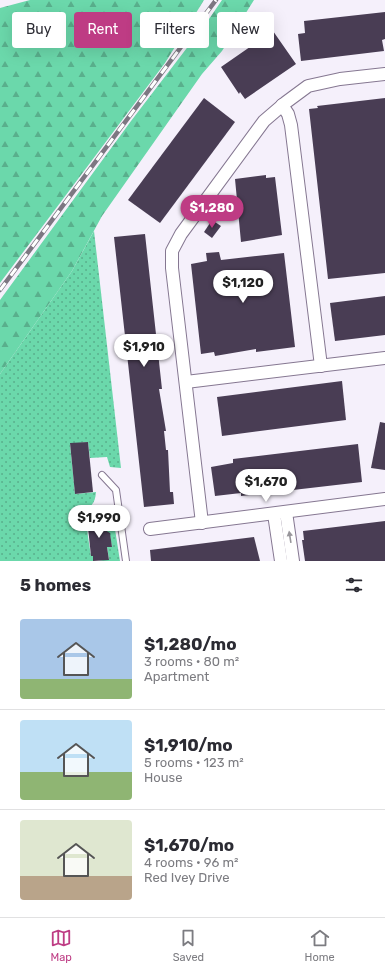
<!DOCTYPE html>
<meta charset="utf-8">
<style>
:root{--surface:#fff;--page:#f2f2f3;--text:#2b2b33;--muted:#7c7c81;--line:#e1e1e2;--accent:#be3c84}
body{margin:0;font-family:Rubik,sans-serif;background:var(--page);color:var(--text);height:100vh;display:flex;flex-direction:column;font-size:15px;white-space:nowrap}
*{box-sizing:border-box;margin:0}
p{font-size:13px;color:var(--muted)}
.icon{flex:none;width:22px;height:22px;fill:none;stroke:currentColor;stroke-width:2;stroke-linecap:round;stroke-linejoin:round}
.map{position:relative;height:561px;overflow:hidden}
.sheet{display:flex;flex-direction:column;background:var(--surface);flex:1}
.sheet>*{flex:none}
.hud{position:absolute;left:12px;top:12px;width:361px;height:36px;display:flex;gap:8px}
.price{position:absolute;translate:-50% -34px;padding:0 9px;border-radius:14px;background:#fff;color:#222;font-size:13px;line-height:26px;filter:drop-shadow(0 1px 2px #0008)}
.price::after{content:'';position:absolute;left:50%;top:24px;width:12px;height:9px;margin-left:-6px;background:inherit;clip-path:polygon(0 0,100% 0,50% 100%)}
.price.active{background:var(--accent);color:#fff}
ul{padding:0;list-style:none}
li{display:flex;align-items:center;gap:12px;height:100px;padding:0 20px}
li+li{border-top:1px solid var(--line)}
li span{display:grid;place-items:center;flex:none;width:112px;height:80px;border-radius:4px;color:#555}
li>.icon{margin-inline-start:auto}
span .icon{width:48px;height:48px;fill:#fffc;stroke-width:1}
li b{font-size:17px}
h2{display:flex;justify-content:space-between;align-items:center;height:48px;padding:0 20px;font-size:17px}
.chip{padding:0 14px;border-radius:4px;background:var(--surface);box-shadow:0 4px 16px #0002;font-size:14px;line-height:36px}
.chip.active{background:var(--accent);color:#fff}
.tab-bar{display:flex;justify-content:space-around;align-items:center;height:56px;border-top:1px solid var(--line);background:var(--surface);font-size:11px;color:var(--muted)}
.tab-bar a{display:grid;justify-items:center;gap:2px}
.tab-bar .active{color:var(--accent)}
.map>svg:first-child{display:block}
.grass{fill:url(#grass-dots)}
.forest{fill:url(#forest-firs)}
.building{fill:#493d54}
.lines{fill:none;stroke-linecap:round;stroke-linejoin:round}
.lane-casing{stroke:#857791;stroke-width:8}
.street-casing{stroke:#857791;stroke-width:14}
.lane{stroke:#fff;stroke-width:6}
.street{stroke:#fff;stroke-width:12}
.rail-casing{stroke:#7d7782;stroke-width:4.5}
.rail{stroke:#fff;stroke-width:3;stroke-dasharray:9;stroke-linecap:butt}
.oneway{fill:#98969b}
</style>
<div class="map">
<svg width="385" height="561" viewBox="0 0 385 561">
<defs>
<pattern id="grass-dots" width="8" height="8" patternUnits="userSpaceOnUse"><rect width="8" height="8" fill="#6bd8ab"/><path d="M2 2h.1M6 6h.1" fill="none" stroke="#59af8c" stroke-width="1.8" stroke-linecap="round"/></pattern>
<pattern id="forest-firs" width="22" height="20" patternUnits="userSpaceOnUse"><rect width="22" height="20" fill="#6bd8ab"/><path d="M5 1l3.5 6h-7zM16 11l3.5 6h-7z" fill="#59af8c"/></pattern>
</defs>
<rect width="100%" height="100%" fill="#f5f0fb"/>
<g class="grass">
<path d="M94 231 121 468 110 467 107 457 90 458 88 442 70 444 75 494 96 492C95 506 89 505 88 512 85 524 89 542 91 556H93V561H0V374L72 271Z"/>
<polygon points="109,523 114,523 120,561 98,561 109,559 107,547 112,547 110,535 107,535 105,525"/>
</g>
<g class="forest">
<polygon points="30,0 204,0 165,63 0,283 0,8"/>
<polygon points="222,0 254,0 222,51 202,74 102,216 72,271 0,374 0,300 131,121 209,19"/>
</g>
<g class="building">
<polygon points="385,12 385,39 382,40 384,51 301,61 298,34 305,33 304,21"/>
<polygon points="273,31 296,64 245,99 240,92 239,94 221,67"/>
<polygon points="204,98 235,122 160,223 128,200"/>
<polygon points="385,98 385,273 328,279 309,109 318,108 317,106"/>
<polygon points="266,175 266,178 275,177 282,235 241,242 235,179"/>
<polygon points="212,220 221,226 212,238 204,232"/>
<polygon points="145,234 162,389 159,389 166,431 164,431 166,450 168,450 170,492 173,492 174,504 144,507 114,237"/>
<polygon points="219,252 221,260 284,253 295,347 256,352 256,349 215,356 214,352 201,354 191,264 207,261 206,253"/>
<polygon points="385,296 385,335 335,341 330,303"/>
<polygon points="342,381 346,420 222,436 217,397"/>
<polygon points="380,422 385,423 385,470 371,468"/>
<polygon points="88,442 93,492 75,494 70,443"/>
<polygon points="358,444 362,482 241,496 241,493 215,496 211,467 233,463 233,459"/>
<polygon points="104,516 105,530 110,533 112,547 107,547 109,560 93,561 93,556 91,556 87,518"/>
<polygon points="385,521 385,561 305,561 302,540 304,540 303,531"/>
<polygon points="254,537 260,561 151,561 150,550"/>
</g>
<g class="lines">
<g class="lane-casing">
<polyline id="lane" points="102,475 116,490 126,561"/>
</g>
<g class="street-casing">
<g id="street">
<polyline points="282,105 288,114 291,125 321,366"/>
<polyline points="186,382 385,358"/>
<polyline points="286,512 293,561"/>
<polyline points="274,514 281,561"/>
<polyline points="202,523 172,268 172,251 181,234 264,121 285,103 308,86 340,79 385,74"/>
<polyline points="150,529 385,499"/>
</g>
</g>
<use href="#lane" class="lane"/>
<use href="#street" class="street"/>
<g class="rail-casing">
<polyline id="rail" points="0,290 216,0"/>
</g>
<use href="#rail" class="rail"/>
</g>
<defs><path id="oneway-solid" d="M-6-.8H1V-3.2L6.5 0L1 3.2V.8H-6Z"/></defs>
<use class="oneway" href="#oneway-solid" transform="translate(290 537) rotate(-99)"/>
</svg>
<b class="price active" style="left:212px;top:229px">$1,280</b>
<b class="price" style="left:243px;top:304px">$1,120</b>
<b class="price" style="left:144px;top:368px">$1,910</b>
<b class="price" style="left:266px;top:503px">$1,670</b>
<b class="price" style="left:99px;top:539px">$1,990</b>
<div class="hud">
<a class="chip">Buy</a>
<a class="chip active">Rent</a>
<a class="chip">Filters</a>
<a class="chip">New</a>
</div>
</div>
<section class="sheet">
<h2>5 homes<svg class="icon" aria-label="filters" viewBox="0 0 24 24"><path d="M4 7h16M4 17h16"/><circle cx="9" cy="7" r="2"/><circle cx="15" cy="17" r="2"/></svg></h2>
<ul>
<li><span style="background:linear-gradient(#a9c7e8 75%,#8fb573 0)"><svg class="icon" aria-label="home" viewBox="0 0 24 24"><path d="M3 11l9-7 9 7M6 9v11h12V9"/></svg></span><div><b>$1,280/mo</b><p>3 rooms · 80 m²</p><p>Apartment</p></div></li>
<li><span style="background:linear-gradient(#bfe0f5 65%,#8fb573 0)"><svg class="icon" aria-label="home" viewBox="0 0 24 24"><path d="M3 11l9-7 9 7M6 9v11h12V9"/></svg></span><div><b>$1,910/mo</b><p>5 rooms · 123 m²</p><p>House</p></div></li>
<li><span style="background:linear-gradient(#dfe7d0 70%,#b9a48a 0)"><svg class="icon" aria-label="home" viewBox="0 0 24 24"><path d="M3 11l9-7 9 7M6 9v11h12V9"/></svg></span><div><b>$1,670/mo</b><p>4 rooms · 96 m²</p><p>Red Ivey Drive</p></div></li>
</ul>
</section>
<nav class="tab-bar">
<a class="active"><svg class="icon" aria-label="map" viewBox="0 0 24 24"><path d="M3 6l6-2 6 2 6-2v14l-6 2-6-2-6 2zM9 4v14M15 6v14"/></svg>Map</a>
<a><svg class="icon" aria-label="saved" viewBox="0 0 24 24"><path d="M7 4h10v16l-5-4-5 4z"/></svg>Saved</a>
<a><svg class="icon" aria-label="home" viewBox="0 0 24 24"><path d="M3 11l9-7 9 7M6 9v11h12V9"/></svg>Home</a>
</nav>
